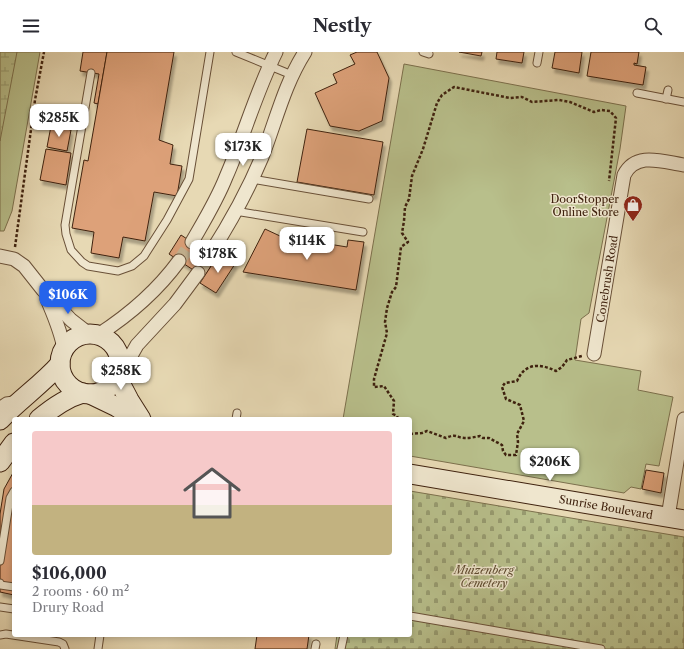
<!DOCTYPE html>
<meta charset="utf-8">
<style>
:root{--surface:#fff;--page:#f2f2f3;--text:#2b2b33;--muted:#7c7c81;--line:#e1e1e2;--accent:#2563eb}
body{margin:0;font-family:"Libre Caslon Text",serif;background:var(--page);color:var(--text);height:100vh;display:flex;flex-direction:column;font-size:15px;white-space:nowrap}
*{box-sizing:border-box;margin:0}
p{font-size:13px;color:var(--muted)}
.icon{flex:none;width:22px;height:22px;fill:none;stroke:currentColor;stroke-width:2;stroke-linecap:round;stroke-linejoin:round}
.map{position:relative;flex:1;overflow:hidden}
.sheet{position:absolute;left:12px;top:365px;width:400px;height:220px;display:flex;flex-direction:column;background:var(--surface);border-radius:4px;box-shadow:0 2px 6px #0003}
.sheet>*{flex:none}
.price{position:absolute;translate:-50% -34px;padding:0 9px;border-radius:8px;background:#fff;color:#222;font-size:13px;line-height:26px;filter:drop-shadow(0 1px 2px #0008)}
.price::after{content:'';position:absolute;left:50%;top:24px;width:12px;height:9px;margin-left:-6px;background:inherit;clip-path:polygon(0 0,100% 0,50% 100%)}
.price.active{background:var(--accent);color:#fff}
ul{padding:0;list-style:none}
li{display:grid;align-content:center;gap:8px;height:212px;padding:0 20px}
li+li{border-top:1px solid var(--line)}
li span{display:grid;place-items:center;height:124px;border-radius:4px;color:#555}
li>.icon{margin-inline-start:auto}
span .icon{width:72px;height:72px;fill:#fffc;stroke-width:1}
li b{font-size:17px}
header{display:flex;justify-content:space-between;align-items:center;height:52px;padding:0 20px;background:var(--surface);font-size:18px;font-weight:700}
.map>svg:first-child{display:block}
.green{fill:#b8bf8b;stroke:#7c704d}
.wetland{fill:url(#wetland-marsh);stroke:#7c704d}
.cemetery{fill:url(#cemetery-stones);stroke:#7c704d}
.building{fill:#dda179;stroke:#3f220f;filter:url(#shadow)}
.lines{fill:none;stroke-linecap:round;stroke-linejoin:round}
.street-tunnel{stroke:#c5b493;stroke-width:13;stroke-dasharray:13 6;stroke-linecap:butt}
.lane-casing{stroke:#695038;stroke-width:9}
.street-casing{stroke:#695038;stroke-width:15}
.secondary-casing{stroke:#3f220f;stroke-width:21}
.path{stroke:#3f220f;stroke-width:2.5;stroke-dasharray:3 2;stroke-linecap:butt}
.lane{stroke:#efe6ce;stroke-width:7}
.street{stroke:#efe6ce;stroke-width:13}
.secondary{stroke:#efe6ce;stroke-width:19}
.labels{text-anchor:middle;dominant-baseline:central;stroke-width:3;stroke-linejoin:round;paint-order:stroke}
.poi-label{font-size:11px;fill:#3f220f;stroke:#efe6ce;text-anchor:end}
.street-label{font-size:11px;fill:#3f220f;stroke:#efe6ce}
.park-label{font-size:11px;font-style:italic;fill:#5d492e;stroke:#efe6ce}
</style>
<header><svg class="icon" aria-label="menu" viewBox="0 0 24 24"><path d="M4 6h16M4 12h16M4 18h16"/></svg>Nestly<svg class="icon" aria-label="search" viewBox="0 0 24 24"><circle cx="10" cy="10" r="6"/><path d="M15 15l6 6"/></svg></header>
<div class="map">
<svg width="684" height="597" viewBox="0 0 684 597">
<defs>
<pattern id="wetland-marsh" width="20" height="14" patternUnits="userSpaceOnUse"><rect width="20" height="14" fill="#b8bf8b"/><path d="M1 5h8M5 5V1M11 12h8M15 12V8" fill="none" stroke="#979b70"/></pattern>
<pattern id="cemetery-stones" width="16" height="16" patternUnits="userSpaceOnUse"><rect width="16" height="16" fill="#b8bf8b"/><path d="M2 7V4a2 2 0 0 1 4 0v3zM10 15v-3a2 2 0 0 1 4 0v3z" fill="#979b70"/></pattern>
<filter id="shadow"><feDropShadow dx="2.5" dy="4.5" stdDeviation="1" flood-color="#0004"/></filter>
</defs>
<rect width="100%" height="100%" fill="#e7d9b4"/>
<filter id="stains"><feTurbulence type="fractalNoise" baseFrequency=".005" numOctaves="4"/><feColorMatrix values="0 0 0 0 .2 0 0 0 0 .09 0 0 0 0 .02 0 0 0 .5 -.17"/></filter>
<radialGradient id="worn" r=".72"><stop offset=".6" stop-color="#630" stop-opacity="0"/><stop offset="1" stop-color="#630" stop-opacity=".3"/></radialGradient>
<g class="green">
<polygon points="0,0 40,0 12,159 4,179 0,179"/>
<polygon points="404,12 626,54 620,97 589,261 581,267 575,308 641,319 638,338 673,345 659,414 646,412 641,437 631,435 624,441 410,404 410,367 343,367"/>
</g>
<polygon class="wetland" points="0,0 17,0 0,89"/>
<polygon class="cemetery" points="410,439 684,485 684,597 335,597 337,583 410,583"/>
<g class="building">
<polygon points="83,0 107,0 98,52 94,51 99,22 80,19"/>
<polygon points="107,0 174,0 159,88 173,93 170,112 182,114 177,144 154,140 145,189 123,185 119,206 91,201 94,180 72,176 84,108 88,109"/>
<polygon points="357,0 377,0 389,26 382,69 359,79 330,74 315,41 337,31 333,22 355,12 350,3"/>
<polygon points="459,0 482,0 481,4"/>
<polygon points="497,0 524,0 522,11 496,7"/>
<polygon points="555,0 582,0 579,21 552,16"/>
<polygon points="591,0 639,0 637,12 634,11 634,13 646,15 643,33 587,24"/>
<polygon points="51,74 71,78 67,99 47,95"/>
<polygon points="307,77 383,90 374,143 297,130"/>
<polygon points="46,97 71,101 66,133 40,128"/>
<polygon points="265,177 280,184 347,195 348,188 364,190 356,238 243,220"/>
<polygon points="181,183 216,206 204,225 169,202"/>
<polygon points="219,202 235,212 216,241 200,231"/>
<polygon points="646,418 664,421 661,441 642,437"/>
<polygon points="14,419 14,543 0,540 0,462 4,437"/>
<polygon points="257,583 309,583 307,597 255,597"/>
</g>
<g class="lines">
<g class="street-tunnel">
<polyline points="179,209 192,190"/>
<polyline points="198,221 210,202"/>
</g>
<g class="lane-casing">
<g id="lane">
<polyline points="236,0 292,23"/>
<polyline points="423,0 429,2"/>
<polyline points="537,11 539,0"/>
<polyline points="91,21 65,173 66,182 71,198 82,210 88,214 118,219 132,214 144,204 167,168 189,127 210,0"/>
<polyline points="637,41 684,50"/>
<polyline points="666,47 668,38"/>
<polyline points="252,127 369,147"/>
<polyline points="235,159 363,180"/>
<polyline points="0,353 6,349 13,348"/>
<polyline points="236,367 237,361"/>
<polyline points="0,509 10,446 14,439"/>
<polyline points="0,531 0,533 14,535"/>
<polyline points="0,555 14,557"/>
<polyline points="410,564 601,597"/>
<polyline points="0,583 6,582 59,590 63,592 65,597"/>
<polyline points="98,597 100,583"/>
<polyline points="315,597 316,592"/>
<polyline points="341,597 344,583"/>
</g>
</g>
<g class="street-casing">
<g id="street">
<path d="M192 190C204 169 217 148 226 125 244 84 256 40 276 0"/>
<path d="M210 202C230 171 248 138 262 105 276 69 284 33 305 0"/>
<polyline points="0,204 14,207 24,214 43,238 71,268 89,282"/>
<path d="M47 247C54 264 61 279 64 297"/>
<path d="M98 283C129 263 157 239 179 209"/>
<path d="M594 302 624 123C636 99 663 110 684 113"/>
<polyline points="120,318 128,309 137,293 175,252 198,221"/>
<polyline points="668,465 684,367"/>
</g>
</g>
<g class="secondary-casing">
<g id="secondary">
<circle cx="90" cy="312" r="30"/>
<polyline points="117,325 129,348 141,367"/>
<polyline points="90,342 117,355 135,367"/>
<path d="M39 367C52 356 66 346 83 341"/>
<path d="M0 368C19 348 41 333 60 312"/>
<polyline points="0,410 14,391"/>
<polyline points="410,422 684,468"/>
</g>
</g>
<g class="path">
<polyline points="15,195 35,48 44,0"/>
<polyline points="398,367 397,364 393,362 394,349 384,334 374,335 374,327 387,281 385,270 387,256 392,240 396,235 401,195 408,190 402,181 404,169 405,155 409,147 412,124 423,97 437,51 442,43 454,35 510,46 522,45 532,50 559,48 570,50 594,60 601,58 610,59 616,66 609,129"/>
<path d="M410 382 422 381 427 379 446 386C457 381 456 386 466 386 470 386 475 385 480 384L483 386H489L502 393 503 399 506 403H516L518 390 517 382 524 369 520 353 506 347 502 335 505 331 517 329C525 311 539 311 556 319L562 315 567 308 582 304"/>
</g>
<use href="#lane" class="lane"/>
<use href="#street" class="street"/>
<use href="#secondary" class="secondary"/>
</g>
<defs>
<g id="shop-pin" transform="scale(1)"><path d="M0 17L-7.5 6A9.5 9.5 0 1 1 7.5 6Z" fill="#8f2418" stroke="#efe6ce"/><path d="M-5-2.5h2.3a2.7 3.5 0 0 1 5.4 0H5L5.5 6h-11ZM-1.5-2.5h3a1.5 2.3 0 0 0-3 0Z" fill="#fff"/></g>
</defs>
<g fill-rule="evenodd">
<use href="#shop-pin" x="633" y="153"/>
</g>
<g class="labels">
<g class="poi-label">
<text x="619" y="147">DoorStopper<tspan x="619" dy="13">Online Store</tspan></text>
</g>
<g class="street-label">
<text transform="translate(607 227) rotate(-81)">Conebrush Road</text>
<text transform="translate(606 455) rotate(10)">Sunrise Boulevard</text>
</g>
<g class="park-label">
<text x="484" y="518">Muizenberg<tspan x="484" dy="13">Cemetery</tspan></text>
</g>
</g>
<rect width="100%" height="100%" filter="url(#stains)"/>
<rect width="100%" height="100%" fill="url(#worn)"/>
</svg>
<b class="price" style="left:59px;top:86px">$285K</b>
<b class="price" style="left:243px;top:115px">$173K</b>
<b class="price" style="left:307px;top:209px">$114K</b>
<b class="price" style="left:218px;top:222px">$178K</b>
<b class="price active" style="left:68px;top:263px">$106K</b>
<b class="price" style="left:121px;top:339px">$258K</b>
<b class="price" style="left:550px;top:430px">$206K</b>
<section class="sheet">
<ul>
<li><span style="background:linear-gradient(#f6c9c9 60%,#c2b280 0)"><svg class="icon" aria-label="home" viewBox="0 0 24 24"><path d="M3 11l9-7 9 7M6 9v11h12V9"/></svg></span><div><b>$106,000</b><p>2 rooms · 60 m²</p><p>Drury Road</p></div></li>
</ul>
</section>
</div>
